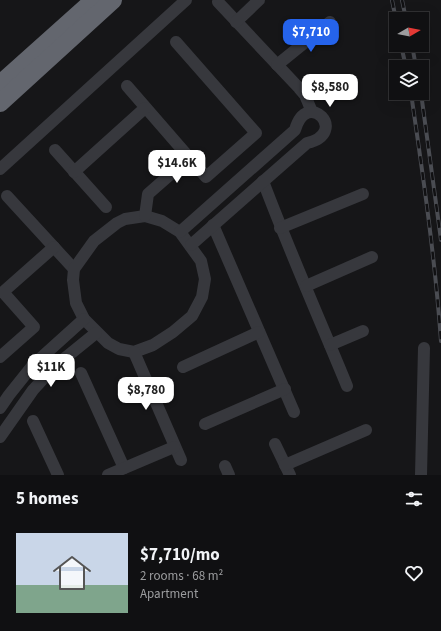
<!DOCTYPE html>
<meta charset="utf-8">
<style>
:root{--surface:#101012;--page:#1e1e20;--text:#f1f3f6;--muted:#9c9d9f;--line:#303032;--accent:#2563eb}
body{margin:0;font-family:"Source Sans 3",sans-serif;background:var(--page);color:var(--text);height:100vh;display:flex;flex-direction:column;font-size:15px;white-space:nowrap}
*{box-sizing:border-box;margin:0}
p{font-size:13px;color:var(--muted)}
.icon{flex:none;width:22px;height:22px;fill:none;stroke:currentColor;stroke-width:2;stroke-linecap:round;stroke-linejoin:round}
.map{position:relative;height:475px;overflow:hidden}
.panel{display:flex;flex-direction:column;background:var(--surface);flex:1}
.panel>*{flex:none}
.needle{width:26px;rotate:80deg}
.tools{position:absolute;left:389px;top:12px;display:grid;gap:8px}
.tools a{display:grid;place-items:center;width:40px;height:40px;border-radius:0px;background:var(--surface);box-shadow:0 4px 16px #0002,0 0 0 1px var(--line);font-size:20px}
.price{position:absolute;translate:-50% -34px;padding:0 9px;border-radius:8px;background:#fff;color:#222;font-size:13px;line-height:26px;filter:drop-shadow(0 1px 2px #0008)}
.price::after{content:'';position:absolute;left:50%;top:24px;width:12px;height:9px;margin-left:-6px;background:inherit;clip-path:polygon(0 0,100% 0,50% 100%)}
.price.selected{background:var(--accent);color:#fff}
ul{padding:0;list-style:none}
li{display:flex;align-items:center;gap:12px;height:100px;padding:0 16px}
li+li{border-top:1px solid var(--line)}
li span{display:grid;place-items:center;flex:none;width:112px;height:80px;border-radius:0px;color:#555}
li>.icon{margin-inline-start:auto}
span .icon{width:48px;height:48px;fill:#fffc;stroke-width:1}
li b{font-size:17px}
h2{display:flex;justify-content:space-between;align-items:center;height:48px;padding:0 16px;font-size:17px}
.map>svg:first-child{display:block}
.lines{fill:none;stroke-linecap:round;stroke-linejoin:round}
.minor{stroke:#37383d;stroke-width:12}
.highway{stroke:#63666e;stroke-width:18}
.rail-casing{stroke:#4a4c52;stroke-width:4}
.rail{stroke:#111113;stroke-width:2.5;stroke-dasharray:8;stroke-linecap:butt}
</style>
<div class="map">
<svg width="441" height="475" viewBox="0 0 441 475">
<rect width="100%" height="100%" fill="#161618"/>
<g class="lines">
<g class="minor">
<polyline points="218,2 299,88 305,95 312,112"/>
<polyline points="236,22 259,0"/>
<polyline points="277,65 330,22"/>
<polyline points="127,86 206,177 256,133 176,42"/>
<polyline points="55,150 106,207"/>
<polyline points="0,169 186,0"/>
<polyline points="74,172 145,108"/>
<path d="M263 181C289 250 319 318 347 386"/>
<polyline points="7,196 74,269"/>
<polygon points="145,216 162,221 180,232 201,261 205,279 202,297 192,316 173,332 153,345 134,352 119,349 108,343 84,319 76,303 73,280 74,269 94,241 117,223 125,219"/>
<polyline points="145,216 148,194 189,158"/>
<polyline points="213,225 294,412"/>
<polyline points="280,228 363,194"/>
<path d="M180 232 295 130C307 87 350 133 307 143L191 245"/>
<polyline points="306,286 372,257"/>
<polyline points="330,345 363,331"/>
<polyline points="134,352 181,460"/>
<polyline points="0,357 34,327 3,292 54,247"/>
<polyline points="183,367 259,332"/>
<polyline points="81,373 124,468"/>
<polyline points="0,408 9,395 33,365 84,319"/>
<polyline points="33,421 58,475"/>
<polyline points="205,424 285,389"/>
<polyline points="0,437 33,390 54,367 96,333"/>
<polyline points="275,444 290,475"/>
<polyline points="285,465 366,430"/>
<polyline points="225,466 229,475"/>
<polyline points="108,475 174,447"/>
<polyline points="421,475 424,348"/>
</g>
<g class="highway">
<polyline points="0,84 94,0"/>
<polyline points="0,103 113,0"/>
</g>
<g class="rail-casing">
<g id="rail">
<polyline points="392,0 396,20"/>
<polyline points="402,0 406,19"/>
<polyline points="401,45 406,67"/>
<polyline points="412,45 416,67"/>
<path d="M411 93C423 175 435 258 441 341"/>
<polyline points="421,93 441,240"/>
</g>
</g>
<use href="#rail" class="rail"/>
</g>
</svg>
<div class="tools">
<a><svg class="needle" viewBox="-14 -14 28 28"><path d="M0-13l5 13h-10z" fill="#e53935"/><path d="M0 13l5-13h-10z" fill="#9c9d9f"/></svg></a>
<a><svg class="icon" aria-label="layers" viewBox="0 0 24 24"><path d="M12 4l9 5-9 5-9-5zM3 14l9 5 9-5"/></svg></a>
</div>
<b class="price selected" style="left:311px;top:53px">$7,710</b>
<b class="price" style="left:330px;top:108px">$8,580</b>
<b class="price" style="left:177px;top:184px">$14.6K</b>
<b class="price" style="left:51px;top:388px">$11K</b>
<b class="price" style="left:146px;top:411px">$8,780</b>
</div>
<section class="panel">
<h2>5 homes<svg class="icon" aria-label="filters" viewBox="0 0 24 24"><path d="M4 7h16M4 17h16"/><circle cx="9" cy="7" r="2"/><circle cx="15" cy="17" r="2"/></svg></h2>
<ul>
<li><span style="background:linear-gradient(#c9d6e8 65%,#7fa58c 0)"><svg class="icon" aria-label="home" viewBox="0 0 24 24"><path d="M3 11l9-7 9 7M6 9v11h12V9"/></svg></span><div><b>$7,710/mo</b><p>2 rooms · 68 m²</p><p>Apartment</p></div><svg class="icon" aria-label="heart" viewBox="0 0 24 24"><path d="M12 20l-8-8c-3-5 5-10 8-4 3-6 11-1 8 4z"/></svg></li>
</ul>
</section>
